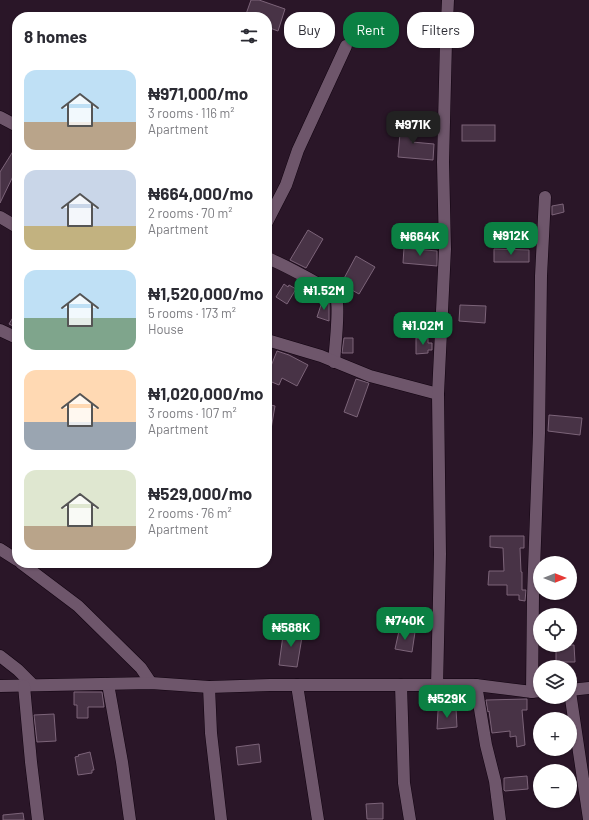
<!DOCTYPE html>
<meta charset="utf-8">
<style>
:root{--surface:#fff;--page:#f2f2f3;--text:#2b2b33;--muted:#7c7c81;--accent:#0b8043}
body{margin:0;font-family:Barlow,sans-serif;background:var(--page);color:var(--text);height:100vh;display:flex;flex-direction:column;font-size:15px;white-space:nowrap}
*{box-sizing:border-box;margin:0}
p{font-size:13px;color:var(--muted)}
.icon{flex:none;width:22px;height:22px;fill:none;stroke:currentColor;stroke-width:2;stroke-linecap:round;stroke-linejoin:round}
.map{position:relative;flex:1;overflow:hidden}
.panel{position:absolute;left:12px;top:12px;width:260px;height:556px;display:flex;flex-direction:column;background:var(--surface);border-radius:16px;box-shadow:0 1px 3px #0004}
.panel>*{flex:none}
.banner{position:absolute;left:284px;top:12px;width:245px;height:36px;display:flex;gap:8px}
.needle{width:26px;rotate:90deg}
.buttons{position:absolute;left:533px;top:556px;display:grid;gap:8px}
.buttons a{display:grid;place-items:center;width:44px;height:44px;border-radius:50%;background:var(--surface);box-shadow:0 1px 3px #0004;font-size:20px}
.price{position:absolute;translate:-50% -34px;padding:0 9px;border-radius:8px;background:var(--accent);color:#fff;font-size:13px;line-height:26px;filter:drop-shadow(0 1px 2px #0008)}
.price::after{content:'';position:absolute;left:50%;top:24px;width:12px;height:9px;margin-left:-6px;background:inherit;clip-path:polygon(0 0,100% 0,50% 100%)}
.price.current{background:#222;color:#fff}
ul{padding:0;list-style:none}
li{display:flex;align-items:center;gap:12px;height:100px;padding:0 12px}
li span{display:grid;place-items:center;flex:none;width:112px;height:80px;border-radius:12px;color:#555}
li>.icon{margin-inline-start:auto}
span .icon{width:48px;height:48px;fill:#fffc;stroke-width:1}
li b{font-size:17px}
h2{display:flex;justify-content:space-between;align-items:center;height:48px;padding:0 12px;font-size:17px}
.chip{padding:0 14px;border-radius:16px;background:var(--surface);box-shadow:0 1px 3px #0004;font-size:14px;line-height:36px}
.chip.current{background:var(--accent);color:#fff}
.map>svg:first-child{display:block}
.building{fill:#483346;stroke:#7c6479}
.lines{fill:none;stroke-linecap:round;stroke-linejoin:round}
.minor-casing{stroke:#110310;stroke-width:13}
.minor{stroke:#6e566b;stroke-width:12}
</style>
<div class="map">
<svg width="589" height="820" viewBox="0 0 589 820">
<rect width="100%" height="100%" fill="#2a1628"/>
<g class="building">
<polygon points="251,0 259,0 285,9 278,31 267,27 267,17 245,17"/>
<polygon points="357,25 388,31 385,42 355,36"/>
<polygon points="401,121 412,122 412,142 434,144 433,160 398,157"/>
<rect x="462" y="125" width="33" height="16"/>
<polygon points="17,145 17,168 0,203 0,172"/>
<polygon points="563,204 564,212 552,215 552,206"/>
<polygon points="308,230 323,239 306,268 290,260"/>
<polygon points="404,248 437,251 437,266 403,263"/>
<polygon points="494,249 529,250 529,262 494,262"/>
<polygon points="356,256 375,267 359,294 341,284"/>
<polygon points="284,284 288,287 289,285 296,289 287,304 276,297"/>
<polygon points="323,299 329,301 329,321 317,317"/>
<polygon points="460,305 486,306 485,323 459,321"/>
<polygon points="17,311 17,328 9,324"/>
<polygon points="344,338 353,338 353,353 342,353"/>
<polygon points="416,338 428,338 428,343 432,343 432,350 428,350 428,353 416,354"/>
<polygon points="277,351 289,355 308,365 297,386 282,378 279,385 267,380 267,376"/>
<polygon points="356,379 369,383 357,417 344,412"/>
<polygon points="267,404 275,406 271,429 267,428"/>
<polygon points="549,415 582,418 580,435 548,431"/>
<polygon points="490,536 524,536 524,548 520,548 521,572 522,572 522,590 526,590 525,601 519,600 519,595 507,595 507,585 488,585 489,571 504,571 503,548 490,547"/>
<polygon points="284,628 303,631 297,667 279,665"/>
<polygon points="399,631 415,632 412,652 395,649"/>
<polygon points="556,645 574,645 575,662 556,662"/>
<polygon points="74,692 102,692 104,707 88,707 88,718 77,718 77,705 74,705"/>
<polygon points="527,699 527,710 522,710 525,745 517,747 516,736 510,737 510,731 492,733 489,711 488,712 486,700"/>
<polygon points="456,708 457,727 437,729 438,711"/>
<polygon points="54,714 56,741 37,742 34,715"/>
<polygon points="259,744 261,762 238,765 236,747"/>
<polygon points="90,752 94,770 92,770 92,773 78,775 75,757 79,756 78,755"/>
<polygon points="527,776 528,789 505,791 504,790 504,778"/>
<polygon points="383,803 383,819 367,819 366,804"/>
<polygon points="23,813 24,820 3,820 3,815"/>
</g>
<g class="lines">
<g class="minor-casing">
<g id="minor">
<polyline points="0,117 17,126"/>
<polyline points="0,217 17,227"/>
<polyline points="267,222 286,185 298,150 346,46"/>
<path d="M267 258C278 262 332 289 336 297 340 307 335 349 334 362"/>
<polyline points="0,330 17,338"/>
<polyline points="267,340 321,356 370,376 438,394"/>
<polyline points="0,549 17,560"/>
<polyline points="21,563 78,606 141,668 151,683"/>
<polyline points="0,656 18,670 33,685"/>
<polyline points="108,684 122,762 130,820"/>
<polyline points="297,685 318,820"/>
<polyline points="401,685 404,783 410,820"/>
<polyline points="476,685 486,745 495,781 500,820"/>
<polyline points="0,686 151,683 209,687 270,685 476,685 532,692 540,691"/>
<polyline points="24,686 31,762 38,820"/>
<polyline points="437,686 440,554 438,394 445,249 443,162 446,42 448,0"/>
<polyline points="209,687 211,733 221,820"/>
<polyline points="570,690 589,688"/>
<polyline points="532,692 533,596 539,433 541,276 545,197"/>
<polyline points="570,692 589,819"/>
</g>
</g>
<use href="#minor" class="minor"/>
</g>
</svg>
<div class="buttons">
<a><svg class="needle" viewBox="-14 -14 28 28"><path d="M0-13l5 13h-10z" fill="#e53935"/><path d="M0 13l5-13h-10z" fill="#7c7c81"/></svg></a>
<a><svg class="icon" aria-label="locate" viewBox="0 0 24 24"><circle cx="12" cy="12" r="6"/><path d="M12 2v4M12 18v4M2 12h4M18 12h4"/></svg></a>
<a><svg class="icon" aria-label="layers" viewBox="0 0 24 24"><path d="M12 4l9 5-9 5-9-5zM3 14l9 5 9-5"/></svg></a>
<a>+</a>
<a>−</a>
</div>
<b class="price current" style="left:413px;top:145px">₦971K</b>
<b class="price" style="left:511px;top:256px">₦912K</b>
<b class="price" style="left:420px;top:257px">₦664K</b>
<b class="price" style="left:324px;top:311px">₦1.52M</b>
<b class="price" style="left:423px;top:346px">₦1.02M</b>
<b class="price" style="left:405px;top:641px">₦740K</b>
<b class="price" style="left:291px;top:648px">₦588K</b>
<b class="price" style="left:447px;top:719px">₦529K</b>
<div class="banner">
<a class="chip">Buy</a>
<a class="chip current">Rent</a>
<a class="chip">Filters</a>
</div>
<section class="panel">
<h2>8 homes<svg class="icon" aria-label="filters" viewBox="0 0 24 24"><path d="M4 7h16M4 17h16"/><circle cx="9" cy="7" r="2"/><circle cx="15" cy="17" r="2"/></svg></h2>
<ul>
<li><span style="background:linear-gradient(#bfe0f5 65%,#b9a48a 0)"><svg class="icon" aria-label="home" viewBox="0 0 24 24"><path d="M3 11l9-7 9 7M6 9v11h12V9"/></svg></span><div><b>₦971,000/mo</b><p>3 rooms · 116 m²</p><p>Apartment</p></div></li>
<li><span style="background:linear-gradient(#c9d6e8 70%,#c2b280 0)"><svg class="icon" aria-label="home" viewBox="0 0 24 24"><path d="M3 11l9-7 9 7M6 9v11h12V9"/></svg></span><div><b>₦664,000/mo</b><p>2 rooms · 70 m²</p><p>Apartment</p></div></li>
<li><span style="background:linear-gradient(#bfe0f5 60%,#7fa58c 0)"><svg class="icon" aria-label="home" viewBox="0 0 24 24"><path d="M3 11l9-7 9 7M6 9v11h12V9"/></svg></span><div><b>₦1,520,000/mo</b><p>5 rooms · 173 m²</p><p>House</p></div></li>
<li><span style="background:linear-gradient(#ffd9b3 65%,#9aa5b1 0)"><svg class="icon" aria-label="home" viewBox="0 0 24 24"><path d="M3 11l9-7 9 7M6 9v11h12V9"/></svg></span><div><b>₦1,020,000/mo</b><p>3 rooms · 107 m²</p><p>Apartment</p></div></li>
<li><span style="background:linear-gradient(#dfe7d0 70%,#b9a48a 0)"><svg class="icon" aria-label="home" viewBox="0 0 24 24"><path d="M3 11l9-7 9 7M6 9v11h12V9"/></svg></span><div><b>₦529,000/mo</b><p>2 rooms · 76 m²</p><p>Apartment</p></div></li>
</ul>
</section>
</div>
